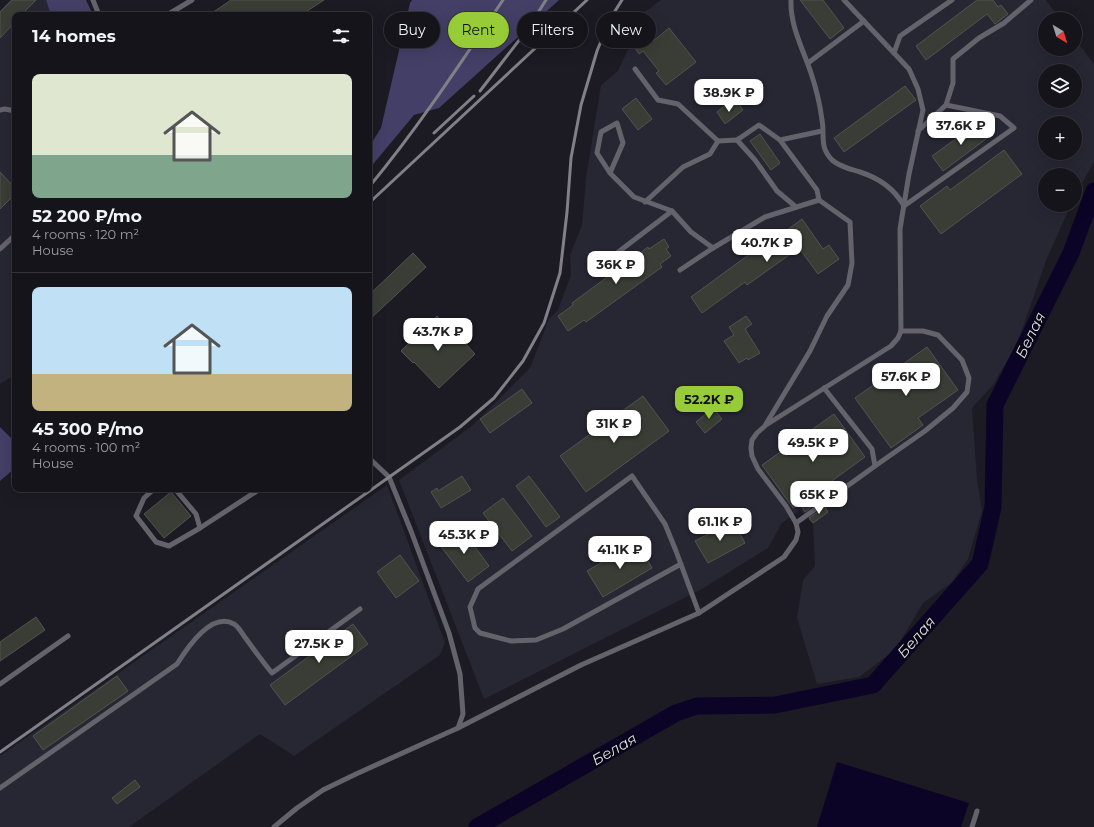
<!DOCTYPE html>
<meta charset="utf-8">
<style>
:root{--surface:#15141a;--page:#1e1d23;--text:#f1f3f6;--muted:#9d9ea2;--line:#343339;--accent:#97cc38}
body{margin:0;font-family:Montserrat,sans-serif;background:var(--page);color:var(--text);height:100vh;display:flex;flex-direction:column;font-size:15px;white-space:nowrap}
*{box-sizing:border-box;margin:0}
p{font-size:13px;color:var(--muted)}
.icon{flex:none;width:22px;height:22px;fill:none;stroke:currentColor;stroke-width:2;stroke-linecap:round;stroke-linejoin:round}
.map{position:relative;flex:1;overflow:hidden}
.side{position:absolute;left:12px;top:12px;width:360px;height:480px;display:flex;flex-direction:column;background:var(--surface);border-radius:8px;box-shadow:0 4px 16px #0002,0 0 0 1px var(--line)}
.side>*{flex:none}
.guide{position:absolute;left:384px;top:12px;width:380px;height:36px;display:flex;gap:8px}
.needle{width:26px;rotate:142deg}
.buttons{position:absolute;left:1038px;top:12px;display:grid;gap:8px}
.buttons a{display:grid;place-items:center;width:44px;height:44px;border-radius:50%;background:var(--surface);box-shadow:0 4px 16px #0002,0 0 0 1px var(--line);font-size:20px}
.price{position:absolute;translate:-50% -34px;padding:0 9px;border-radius:8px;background:#fff;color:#222;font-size:13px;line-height:26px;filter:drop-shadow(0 1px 2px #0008)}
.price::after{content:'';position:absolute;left:50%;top:24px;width:12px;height:9px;margin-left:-6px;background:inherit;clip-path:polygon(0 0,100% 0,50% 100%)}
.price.current{background:var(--accent);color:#111}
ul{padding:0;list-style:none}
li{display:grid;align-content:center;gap:8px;height:212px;padding:0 20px}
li+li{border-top:1px solid var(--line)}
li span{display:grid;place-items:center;height:124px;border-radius:8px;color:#555}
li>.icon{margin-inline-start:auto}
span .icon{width:72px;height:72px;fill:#fffc;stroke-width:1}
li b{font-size:17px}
h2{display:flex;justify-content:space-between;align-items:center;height:48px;padding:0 20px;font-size:17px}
.pill{padding:0 14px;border-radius:18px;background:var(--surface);box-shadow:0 4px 16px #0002,0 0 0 1px var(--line);font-size:14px;line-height:36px}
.pill.current{background:var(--accent);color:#111}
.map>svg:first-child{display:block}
.built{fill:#272633;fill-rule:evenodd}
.forest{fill:#443f67}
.water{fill:#0c0426}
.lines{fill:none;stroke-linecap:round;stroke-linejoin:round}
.river{stroke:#0c0426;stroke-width:17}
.building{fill:#393d35;stroke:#51554c}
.lane{stroke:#64636c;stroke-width:5}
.rail{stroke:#818087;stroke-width:3}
.labels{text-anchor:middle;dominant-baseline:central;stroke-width:3;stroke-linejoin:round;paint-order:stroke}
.water-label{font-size:15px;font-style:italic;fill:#dfddfa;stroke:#070709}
</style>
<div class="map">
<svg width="1094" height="827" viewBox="0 0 1094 827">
<rect width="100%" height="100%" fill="#1c1b23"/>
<g class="built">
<polygon points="10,0 46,0 51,15 15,15 15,375 0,384 0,11"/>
<path d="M661 0H1046L1060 19H1045V49H1075V39L1094 64V162L1075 196V175H1045V205H1071L1047 258 1017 344 993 385 972 408 977 480 982 511 968 559 952 582 923 603 895 650 859 677 817 684 797 618 803 580 815 566 813 524 800 510 782 523 768 548 702 589 484 699 399 480 473 425 530 368 549 319 558 310 571 275 570 255 582 225 586 178 601 85 618 71 645 12ZM1045 71H1075V101H1045ZM1045 123H1075V153H1045Z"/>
<polygon points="387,485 445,643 440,655 294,756 260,734 129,827 0,827 0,756"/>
</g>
<g class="forest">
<polygon points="46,0 86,0 93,15 51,15"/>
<polygon points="412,0 559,0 439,108 414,115 369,169 369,147 381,128 410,3"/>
<polygon points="0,427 15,442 15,468 0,481"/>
</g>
<polygon class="water" points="837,762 969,803 961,827 817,827"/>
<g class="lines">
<polyline class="river" points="477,827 676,713 697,706 775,705 873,685 980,564 993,507 995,405 1071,253 1094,191"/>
</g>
<g class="building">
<polygon points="12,0 36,0 21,15 15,15 15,22 0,38 0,12"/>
<polygon points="231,0 324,0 301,15 209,15"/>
<polygon points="800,0 823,0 844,28 830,39"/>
<polygon points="977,0 993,0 998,7 1001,5 1008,14 995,24 987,14 926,60 916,46"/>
<polygon points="669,28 696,62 666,85 656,73 659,71 643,51 639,54 634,46 648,36 652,42"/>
<polygon points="905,86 916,100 844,152 834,138"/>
<polygon points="636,98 652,119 638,130 622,109"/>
<polygon points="738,103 743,110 725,124 717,112 727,104 731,108"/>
<polygon points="979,122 990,136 943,171 932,156"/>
<polygon points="760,134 780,163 771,170 750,141"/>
<polygon points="1004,150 1022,174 941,234 920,206 947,186 950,190"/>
<polygon points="0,172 15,188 15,194 0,209"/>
<polygon points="802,219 823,249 829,245 839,259 818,274 799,248 747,285 745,282 702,313 691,297 773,237 775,239"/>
<polygon points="664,239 669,247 666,249 671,256 660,264 662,267 586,322 584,320 568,331 558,316 573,305 572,303 648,247 649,249"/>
<polygon points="413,253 426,267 369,320 369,295"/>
<polygon points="437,316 451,331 453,330 475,354 439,388 414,362 413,363 401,351"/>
<polygon points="746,316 752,324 745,329 760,353 748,360 747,358 739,363 724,341 734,335 729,327"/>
<polygon points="927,347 958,390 918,418 923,425 891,448 855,398"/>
<polygon points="522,389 532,403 490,433 480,419"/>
<polygon points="643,396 669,431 586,492 560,456"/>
<polygon points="713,408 722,419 705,433 696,422"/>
<polygon points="834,414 865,457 815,493 820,500 805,512 800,504 793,508 762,465"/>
<polygon points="462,476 471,490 441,508 431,492 437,488 438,491"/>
<polygon points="529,476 560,517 546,527 516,486"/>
<polygon points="171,492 191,516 164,538 144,514"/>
<polygon points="503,498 532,536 512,551 483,513"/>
<polygon points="825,507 828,512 813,523 809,518"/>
<polygon points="733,521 745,543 708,563 695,541"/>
<polygon points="461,528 489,566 468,582 439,544"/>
<polygon points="637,542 652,568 603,597 587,571"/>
<polygon points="400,555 419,581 396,598 377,572"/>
<polygon points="36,617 45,630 0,661 0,642"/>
<polygon points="353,624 368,644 285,705 270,685"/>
<polygon points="117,676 128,691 43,750 33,736"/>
<polygon points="135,780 140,787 117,804 112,798"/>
</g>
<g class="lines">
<g class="lane">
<polyline points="93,0 99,15"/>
<path d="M791 0C790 26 803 49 811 73 816 88 820 104 822 120 825 135 819 147 832 160 840 167 850 169 860 172 879 178 894 188 904 206"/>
<polyline points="167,15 192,0"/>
<polyline points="894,53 900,36 952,0"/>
<polyline points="808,63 864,21"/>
<polyline points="635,69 658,100 678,104 718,141 737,140 755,160 777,191 796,207"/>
<polyline points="0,110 5,109 15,111"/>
<polyline points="918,131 946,105 953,83 953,59 979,38 1004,23 1031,0"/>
<polyline points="737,140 759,125 780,140 817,190 819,200"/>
<polyline points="780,140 822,131"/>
<polyline points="610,173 623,143 617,123 601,132 597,153 610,173 634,197 672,211 691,232 713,248"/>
<polyline points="645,202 683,167 710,154 718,141"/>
<polyline points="904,206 1014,128 1000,116 946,105"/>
<polyline points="0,249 15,235"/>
<polyline points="596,269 672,211"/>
<polyline points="680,270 713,248 765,217 819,200 850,222 852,263 848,285 827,316 810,351 766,424"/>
<polyline points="369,458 389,477 411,531 449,633 460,674 463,714 458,728"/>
<polyline points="875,466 925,431 953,408 967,392 969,378 962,360 938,335 923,331 901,331"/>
<polyline points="154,489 144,498 136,516 156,542 169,546 200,528 260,489"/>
<polyline points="175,489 196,514 200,528"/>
<polyline points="796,523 875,466 872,449 824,388"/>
<polyline points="681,564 563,629 536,640 511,641 480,633 475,628 470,607 478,589 632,476 665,524 676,551 699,613"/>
<polyline points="0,684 68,636"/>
<path d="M0 788 177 664C187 648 212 611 234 624 238 626 241 632 244 636 253 648 262 661 272 673L360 609"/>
<polyline points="274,827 297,808 323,790 356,774 458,728 581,665 699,613 784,557 796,540 798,532 796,523 786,506 758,469 752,456 751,448 752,440 757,433 766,425 891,346 898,338 901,331 900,229 909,174 923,110 918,89 909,69 844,0"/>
<polyline points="972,827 977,811"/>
</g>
<g class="rail">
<polyline points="480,91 527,30 546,0"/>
<polyline points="434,133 474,96"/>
<path d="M369 187C418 128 460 64 503 0"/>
<polyline points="369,203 587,0"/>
<polyline points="0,752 460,427 494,398 523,361 544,323 560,273 567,212 571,158 581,105 597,51 610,19 622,0"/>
</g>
</g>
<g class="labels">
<g class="water-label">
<text transform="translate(1030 335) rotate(-64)">Белая</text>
<text transform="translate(916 637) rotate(-49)">Белая</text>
<text transform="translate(614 749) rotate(-30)">Белая</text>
</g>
</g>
</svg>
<div class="buttons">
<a><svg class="needle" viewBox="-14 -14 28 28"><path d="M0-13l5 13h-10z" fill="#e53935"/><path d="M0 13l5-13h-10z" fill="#9d9ea2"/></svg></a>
<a><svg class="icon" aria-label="layers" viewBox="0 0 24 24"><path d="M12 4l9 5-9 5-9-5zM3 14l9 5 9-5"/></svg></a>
<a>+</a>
<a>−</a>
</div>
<b class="price" style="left:729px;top:113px">38.9K ₽</b>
<b class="price" style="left:961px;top:146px">37.6K ₽</b>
<b class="price" style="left:767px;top:263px">40.7K ₽</b>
<b class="price" style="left:616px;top:285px">36K ₽</b>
<b class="price" style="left:438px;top:352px">43.7K ₽</b>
<b class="price" style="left:906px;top:397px">57.6K ₽</b>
<b class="price current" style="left:709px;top:420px">52.2K ₽</b>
<b class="price" style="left:614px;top:444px">31K ₽</b>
<b class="price" style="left:813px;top:463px">49.5K ₽</b>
<b class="price" style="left:819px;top:515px">65K ₽</b>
<b class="price" style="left:720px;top:542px">61.1K ₽</b>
<b class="price" style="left:464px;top:555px">45.3K ₽</b>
<b class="price" style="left:620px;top:570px">41.1K ₽</b>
<b class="price" style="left:319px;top:664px">27.5K ₽</b>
<div class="guide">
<a class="pill">Buy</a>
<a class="pill current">Rent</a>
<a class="pill">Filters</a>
<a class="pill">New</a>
</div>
<section class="side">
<h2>14 homes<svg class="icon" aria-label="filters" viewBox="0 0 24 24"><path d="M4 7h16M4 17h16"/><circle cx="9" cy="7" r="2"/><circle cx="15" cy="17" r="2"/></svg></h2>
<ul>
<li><span style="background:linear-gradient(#dfe7d0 65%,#7fa58c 0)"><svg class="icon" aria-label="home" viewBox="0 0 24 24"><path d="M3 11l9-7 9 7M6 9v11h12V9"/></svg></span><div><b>52 200 ₽/mo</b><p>4 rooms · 120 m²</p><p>House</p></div></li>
<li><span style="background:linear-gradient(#bfe0f5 70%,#c2b280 0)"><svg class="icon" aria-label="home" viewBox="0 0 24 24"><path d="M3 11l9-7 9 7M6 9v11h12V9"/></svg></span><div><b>45 300 ₽/mo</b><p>4 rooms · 100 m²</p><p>House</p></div></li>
</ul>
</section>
</div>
